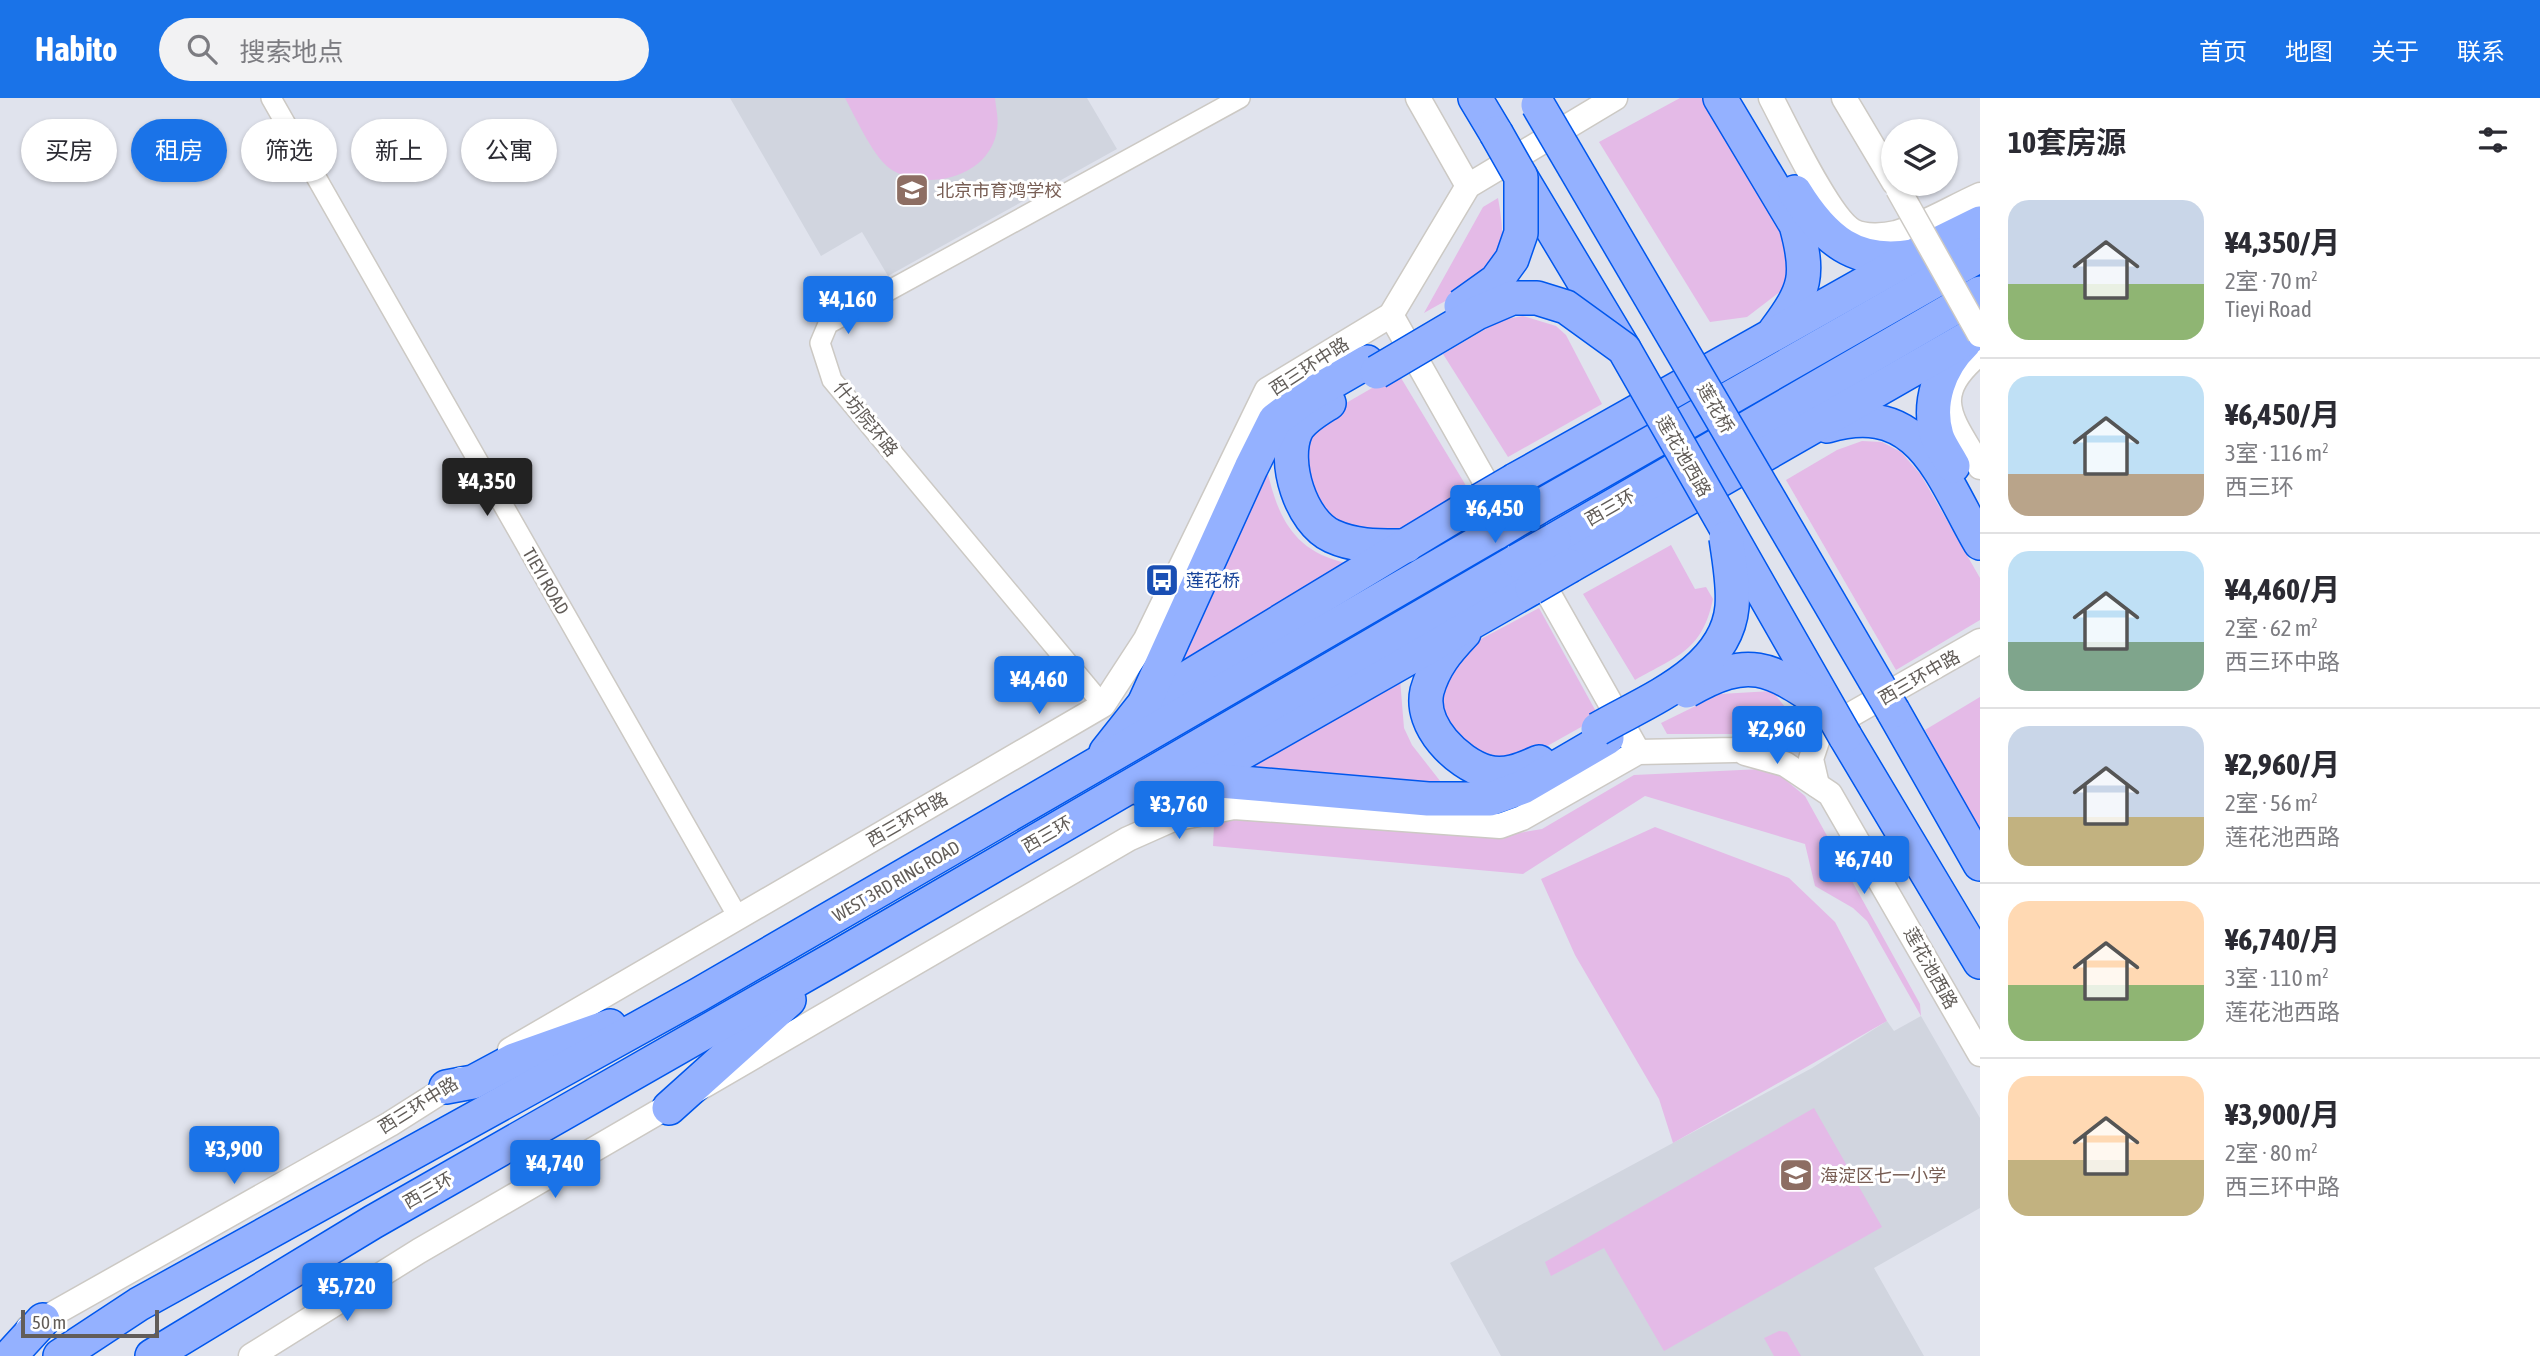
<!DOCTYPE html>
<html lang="zh">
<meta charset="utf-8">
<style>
:root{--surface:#fff;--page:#f2f2f3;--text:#2b2b33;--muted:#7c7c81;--line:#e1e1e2;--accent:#1a73e8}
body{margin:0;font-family:"Asap Condensed","Noto Sans SC",sans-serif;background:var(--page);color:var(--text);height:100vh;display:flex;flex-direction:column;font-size:26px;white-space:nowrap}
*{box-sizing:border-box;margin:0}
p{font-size:23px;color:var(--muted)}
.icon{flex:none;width:38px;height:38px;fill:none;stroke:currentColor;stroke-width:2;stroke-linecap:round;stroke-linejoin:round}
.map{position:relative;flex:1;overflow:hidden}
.drawer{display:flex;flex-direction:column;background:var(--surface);width:560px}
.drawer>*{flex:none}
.top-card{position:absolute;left:21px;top:21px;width:665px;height:63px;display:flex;gap:14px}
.fabs{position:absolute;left:1881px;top:21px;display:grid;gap:14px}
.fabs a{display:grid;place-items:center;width:77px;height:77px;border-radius:50%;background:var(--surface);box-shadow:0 2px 5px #0004;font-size:35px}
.scale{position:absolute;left:21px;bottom:18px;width:138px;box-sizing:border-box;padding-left:7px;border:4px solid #625d59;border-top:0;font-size:19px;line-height:24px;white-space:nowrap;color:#625d59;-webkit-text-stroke:5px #fff;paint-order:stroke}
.price{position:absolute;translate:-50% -60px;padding:0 16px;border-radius:7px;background:var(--accent);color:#fff;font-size:23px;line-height:46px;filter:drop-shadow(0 2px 4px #0008)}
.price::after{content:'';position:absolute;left:50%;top:42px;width:21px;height:16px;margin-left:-10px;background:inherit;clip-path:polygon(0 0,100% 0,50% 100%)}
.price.on{background:#222;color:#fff}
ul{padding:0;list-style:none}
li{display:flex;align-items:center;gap:21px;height:175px;padding:0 28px}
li+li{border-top:2px solid var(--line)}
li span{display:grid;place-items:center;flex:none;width:196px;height:140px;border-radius:21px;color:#555}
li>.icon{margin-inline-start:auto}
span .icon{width:84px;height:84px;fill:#fffc;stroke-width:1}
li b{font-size:30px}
h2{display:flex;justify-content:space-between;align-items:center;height:84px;padding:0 28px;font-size:30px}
.chip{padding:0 24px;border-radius:32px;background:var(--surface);box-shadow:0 2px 5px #0004;font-size:24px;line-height:63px}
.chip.on{background:var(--accent);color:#fff}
header{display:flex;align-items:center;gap:42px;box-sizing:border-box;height:98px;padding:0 35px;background:var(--accent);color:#fff}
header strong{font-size:33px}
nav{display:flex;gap:38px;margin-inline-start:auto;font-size:24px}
.search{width:490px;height:63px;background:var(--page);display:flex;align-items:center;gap:18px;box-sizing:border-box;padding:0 24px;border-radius:38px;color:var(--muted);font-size:26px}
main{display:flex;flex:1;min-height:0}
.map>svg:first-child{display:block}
.education{fill:#d1d5df}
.green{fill:#e4bae7}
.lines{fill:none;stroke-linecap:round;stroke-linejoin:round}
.minor-casing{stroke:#ccc9c4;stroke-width:22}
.tertiary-casing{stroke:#ccc9c4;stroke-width:27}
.trunk-casing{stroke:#0057ed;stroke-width:36}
.minor{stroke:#fff;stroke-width:19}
.tertiary{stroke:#fff;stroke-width:24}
.trunk{stroke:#94b1ff;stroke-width:33}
.tertiary-bridge-casing{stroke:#ccc9c4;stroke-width:27;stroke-linecap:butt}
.trunk-bridge-casing{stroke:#0057ed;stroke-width:36;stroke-linecap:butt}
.tertiary-bridge{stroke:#fff;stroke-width:24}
.trunk-bridge{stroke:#94b1ff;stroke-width:33}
.labels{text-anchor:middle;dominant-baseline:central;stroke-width:6;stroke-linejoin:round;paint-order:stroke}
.education-label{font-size:18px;fill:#785e54;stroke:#fff;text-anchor:start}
.street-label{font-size:18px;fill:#625d59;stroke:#fff}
.transit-label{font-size:18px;fill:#164399;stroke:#fff;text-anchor:start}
</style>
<header>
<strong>Habito</strong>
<div class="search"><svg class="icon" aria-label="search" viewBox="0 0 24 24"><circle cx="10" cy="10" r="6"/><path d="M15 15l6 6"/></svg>搜索地点</div>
<nav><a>首页</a><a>地图</a><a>关于</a><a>联系</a></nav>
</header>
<main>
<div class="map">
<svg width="1980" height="1258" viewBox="0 0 1980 1258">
<rect width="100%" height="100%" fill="#e0e3ed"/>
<g class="education">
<polygon points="730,0 1087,0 1117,51 888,178 862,134 821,158"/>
<polygon points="1921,918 1980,1020 1980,1110 1874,1170 1924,1258 1501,1258 1450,1165 1812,970 1887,923 1894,933"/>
</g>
<g class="green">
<path d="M845 0H995C996 11 999 22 997 32 990 79 927 94 892 72 874 61 856 20 845 0Z"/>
<polygon points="1680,0 1707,0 1790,141 1790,174 1781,193 1747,219 1710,224 1599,44"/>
<path d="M1498 100C1513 182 1488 178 1424 215L1483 109Z"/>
<polygon points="1523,218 1556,228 1566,237 1602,306 1508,359 1443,256 1501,222"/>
<polygon points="1398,275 1468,391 1398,432 1380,434 1346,428 1319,409 1307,392 1305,344 1315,323"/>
<polygon points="1862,343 1882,344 1901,354 1921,377 1980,480 1980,522 1896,572 1786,382 1837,352"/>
<path d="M1267 372C1278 419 1293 453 1346 465L1179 567Z"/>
<path d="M1671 447 1695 491 1706 489 1713 501C1702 553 1677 558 1635 582L1583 496Z"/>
<polygon points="1539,510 1599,619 1517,665 1502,666 1445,632 1439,583 1462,551"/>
<polygon points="1400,581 1404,630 1412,647 1444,688 1242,673"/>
<polygon points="1772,593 1803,631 1753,636 1667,636 1661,625 1720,596"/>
<polygon points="1980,599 1980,735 1925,632"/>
<polygon points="1762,671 1782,679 1805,698 1920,906 1921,918 1867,823 1853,810 1815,788 1805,746 1645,698 1523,776 1213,748 1214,727 1227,720 1501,738 1542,731 1634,677"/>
<polygon points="1655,729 1789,780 1835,824 1887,923 1673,1045 1659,1001 1575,857 1541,781"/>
<polygon points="1814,1010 1882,1129 1664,1253 1604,1150 1551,1178 1545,1164"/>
<polygon points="1779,1233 1787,1234 1801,1258 1774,1258 1764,1240"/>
</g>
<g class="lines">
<g class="minor-casing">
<g id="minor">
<polyline points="271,0 738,819"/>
<polyline points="1103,607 832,282 820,245 828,226 1240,0"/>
</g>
</g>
<g class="tertiary-casing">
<g id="tertiary">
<polyline points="1418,0 1468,88"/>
<path d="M1771 0C1786 28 1829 120 1853 133 1864 139 1884 138 1896 135 1924 127 1953 109 1980 97"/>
<polyline points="1844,0 1894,84"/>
<polyline points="1391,217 1638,654"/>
<path d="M1980 255C1927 298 1952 321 1980 369"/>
<polyline points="1824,632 1980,543"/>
<polyline points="1745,655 1785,666 1830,696 1980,956"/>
<polyline points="510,952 1103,607 1146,541 1267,292 1391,217 1468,88 1615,0"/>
<polyline points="28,1230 390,1026 461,981"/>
<polyline points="251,1258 419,1153 1128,741 1173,721 1234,709 1500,728 1522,720 1638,654 1734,652 1820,634 1811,661 1817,687"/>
</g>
</g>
<g class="trunk-casing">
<g id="trunk">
<polyline points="1475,0 1496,35"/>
<path d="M1720 0 1796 127C1810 177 1806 192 1775 233"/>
<polyline points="1521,79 1624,251"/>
<path d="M1795 94C1824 141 1855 168 1913 158"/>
<path d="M1329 305C1318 312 1302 321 1296 333 1282 364 1301 424 1332 438 1356 449 1380 448 1406 448"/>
<path d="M1827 328C1921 300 1942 380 1980 445"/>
<path d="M1953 368C1948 358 1940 348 1937 338 1927 305 1940 268 1964 245"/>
<polyline points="1515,382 1915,157 1980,125"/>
<polyline points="1537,410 1980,157"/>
<polyline points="1554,442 1980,195"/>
<polyline points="1570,468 1980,233"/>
<path d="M1464 535C1447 553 1434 568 1427 593 1419 628 1457 665 1487 674 1506 679 1523 671 1539 664"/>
<polyline points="1144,606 1479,403"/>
<polyline points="1893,613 1980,766"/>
<polyline points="1845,638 1980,864"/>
<polyline points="1106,654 1144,606 1251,370 1275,322 1303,301 1367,264"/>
<polyline points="1196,681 1532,490"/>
<polyline points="1141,691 1196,681 1428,701 1490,701 1523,689 1607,640"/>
<polyline points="446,989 473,984 514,962 610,928"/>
<polyline points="669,1010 789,902"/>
<polyline points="10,1258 43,1222"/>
<polyline points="60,1258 139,1206 698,897 1497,434"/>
<polyline points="152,1258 373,1124 835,860 1517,463"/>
</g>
</g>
<use href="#minor" class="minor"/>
<use href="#tertiary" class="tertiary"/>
<use href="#trunk" class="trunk"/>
<g class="tertiary-bridge-casing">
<polyline id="tertiary-bridge" points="1898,91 1980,237"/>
</g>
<g class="trunk-bridge-casing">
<g id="trunk-bridge">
<polyline points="1538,7 1893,613"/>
<polyline points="1461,208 1496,183 1512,161 1521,135 1521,79 1496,35"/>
<polyline points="1377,274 1477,215 1512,200 1537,200 1566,209 1624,251 1845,638"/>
<polyline points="1479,403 1515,382"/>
<polyline points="1497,434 1537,410"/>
<polyline points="1517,463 1554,442"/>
<polyline points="1532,490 1570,468"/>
<path d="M1687 593C1749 557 1769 569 1825 607"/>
<path d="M1598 631C1646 603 1726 574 1732 509 1734 487 1729 462 1726 440"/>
</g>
</g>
<use href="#tertiary-bridge" class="tertiary-bridge"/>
<use href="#trunk-bridge" class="trunk-bridge"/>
</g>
<defs>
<g id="school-square" transform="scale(1.75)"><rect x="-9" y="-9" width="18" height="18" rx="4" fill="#8d6e63" stroke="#fff"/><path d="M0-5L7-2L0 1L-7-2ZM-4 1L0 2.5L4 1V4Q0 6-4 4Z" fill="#fff"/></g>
<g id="bus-square" transform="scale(1.75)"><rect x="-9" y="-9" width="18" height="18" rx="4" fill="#1a4fb4" stroke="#fff"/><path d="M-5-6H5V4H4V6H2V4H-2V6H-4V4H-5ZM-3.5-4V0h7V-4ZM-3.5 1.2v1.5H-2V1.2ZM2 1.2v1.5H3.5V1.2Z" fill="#fff"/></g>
</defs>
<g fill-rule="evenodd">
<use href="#school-square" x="912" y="92"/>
<use href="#bus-square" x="1162" y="482"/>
<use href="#school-square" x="1796" y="1077"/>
</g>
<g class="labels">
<g class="education-label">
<text x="936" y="92">北京市育鸿学校</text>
<text x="1820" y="1077">海淀区七一小学</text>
</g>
<g class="street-label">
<text transform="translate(1309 268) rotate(-33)">西三环中路</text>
<text transform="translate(1716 310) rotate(60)">莲花桥</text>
<text transform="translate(866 321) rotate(51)">什坊院环路</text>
<text transform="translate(1684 358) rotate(60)">莲花池西路</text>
<text transform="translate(1610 409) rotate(-30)">西三环</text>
<text transform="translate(546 483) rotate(60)">TIEYI ROAD</text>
<text transform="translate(1919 579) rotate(-30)">西三环中路</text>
<text transform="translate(907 721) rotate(-30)">西三环中路</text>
<text transform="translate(1047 736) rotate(-30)">西三环</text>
<text transform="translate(896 783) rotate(-30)">WEST 3RD RING ROAD</text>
<text transform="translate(1931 870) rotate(61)">莲花池西路</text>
<text transform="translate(418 1007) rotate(-32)">西三环中路</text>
<text transform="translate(428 1092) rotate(-30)">西三环</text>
</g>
<g class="transit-label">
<text x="1186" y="482">莲花桥</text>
</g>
</g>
</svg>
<div class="fabs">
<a><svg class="icon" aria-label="layers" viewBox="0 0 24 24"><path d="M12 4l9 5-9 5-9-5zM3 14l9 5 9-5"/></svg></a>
</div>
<div class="scale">50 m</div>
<b class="price" style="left:848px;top:238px">¥4,160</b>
<b class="price on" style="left:487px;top:420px">¥4,350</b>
<b class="price" style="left:1495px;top:447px">¥6,450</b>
<b class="price" style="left:1039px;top:618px">¥4,460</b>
<b class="price" style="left:1777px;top:668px">¥2,960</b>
<b class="price" style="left:1179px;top:743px">¥3,760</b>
<b class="price" style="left:1864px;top:798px">¥6,740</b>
<b class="price" style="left:234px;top:1088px">¥3,900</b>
<b class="price" style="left:555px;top:1102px">¥4,740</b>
<b class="price" style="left:347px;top:1225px">¥5,720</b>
<div class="top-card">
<a class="chip">买房</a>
<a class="chip on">租房</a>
<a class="chip">筛选</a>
<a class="chip">新上</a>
<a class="chip">公寓</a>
</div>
</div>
<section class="drawer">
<h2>10套房源<svg class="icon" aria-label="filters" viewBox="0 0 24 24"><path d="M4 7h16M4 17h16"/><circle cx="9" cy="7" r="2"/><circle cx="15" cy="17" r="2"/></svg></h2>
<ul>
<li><span style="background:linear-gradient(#c9d6e8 60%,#8fb573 0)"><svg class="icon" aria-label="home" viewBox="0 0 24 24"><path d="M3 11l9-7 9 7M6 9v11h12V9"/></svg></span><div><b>¥4,350/月</b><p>2室 · 70 m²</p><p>Tieyi Road</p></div></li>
<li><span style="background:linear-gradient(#bfe0f5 70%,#b9a48a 0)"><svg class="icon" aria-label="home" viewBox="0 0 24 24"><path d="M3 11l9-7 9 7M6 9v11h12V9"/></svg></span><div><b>¥6,450/月</b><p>3室 · 116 m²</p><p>西三环</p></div></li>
<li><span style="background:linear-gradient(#bfe0f5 65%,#7fa58c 0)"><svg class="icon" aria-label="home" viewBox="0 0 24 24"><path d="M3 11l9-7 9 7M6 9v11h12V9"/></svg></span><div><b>¥4,460/月</b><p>2室 · 62 m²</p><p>西三环中路</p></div></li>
<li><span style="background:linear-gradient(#c9d6e8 65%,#c2b280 0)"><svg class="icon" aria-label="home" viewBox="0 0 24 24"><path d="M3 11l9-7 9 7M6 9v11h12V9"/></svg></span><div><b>¥2,960/月</b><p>2室 · 56 m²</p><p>莲花池西路</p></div></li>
<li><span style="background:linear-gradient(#ffd9b3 60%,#8fb573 0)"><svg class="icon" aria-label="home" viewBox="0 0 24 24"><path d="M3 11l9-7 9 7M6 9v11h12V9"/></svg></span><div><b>¥6,740/月</b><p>3室 · 110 m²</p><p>莲花池西路</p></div></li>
<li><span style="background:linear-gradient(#ffd9b3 60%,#c2b280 0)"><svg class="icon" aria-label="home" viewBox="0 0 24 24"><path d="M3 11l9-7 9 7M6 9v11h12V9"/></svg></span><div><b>¥3,900/月</b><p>2室 · 80 m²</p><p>西三环中路</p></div></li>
</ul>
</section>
</main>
